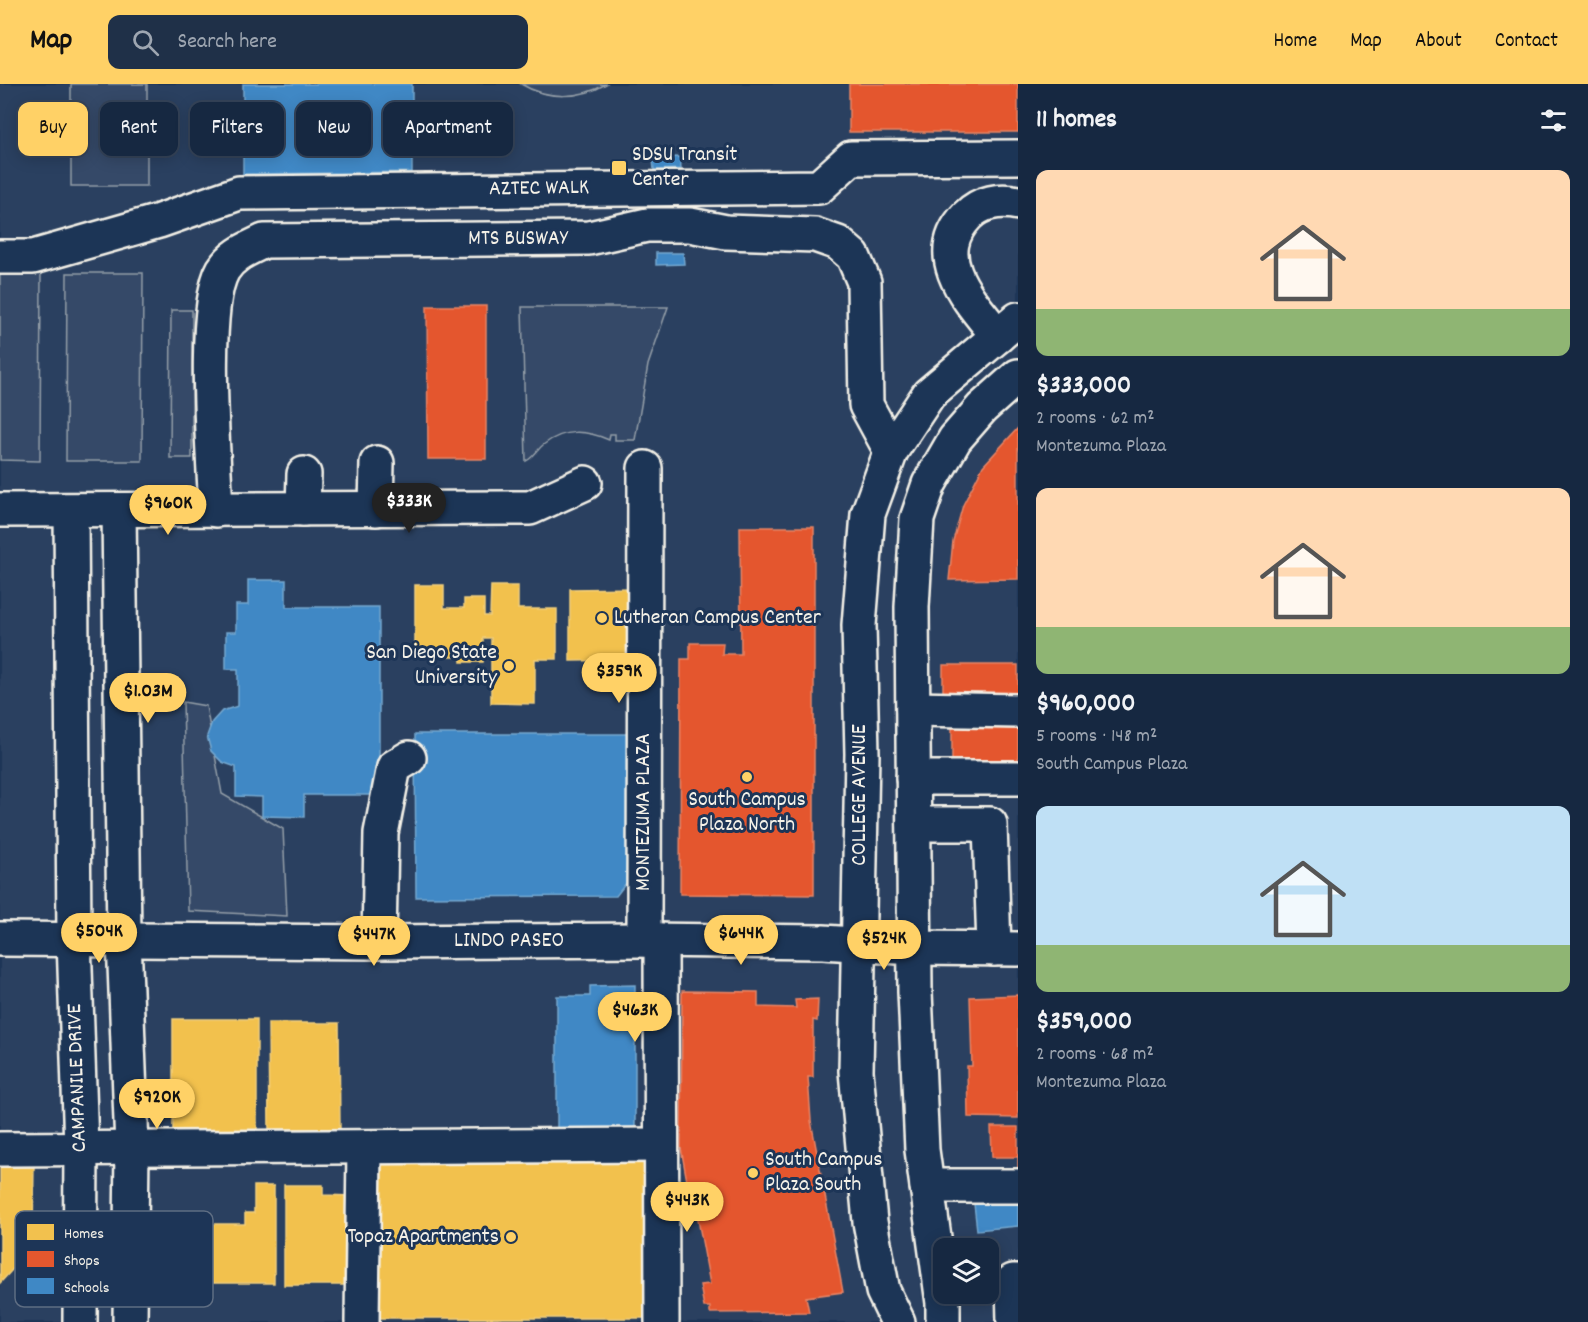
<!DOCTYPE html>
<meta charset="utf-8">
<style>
:root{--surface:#162841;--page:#1f3048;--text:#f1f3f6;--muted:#9ea6b1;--line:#35445a;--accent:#ffd166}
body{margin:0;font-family:Dekko,sans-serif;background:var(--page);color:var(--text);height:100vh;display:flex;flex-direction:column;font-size:22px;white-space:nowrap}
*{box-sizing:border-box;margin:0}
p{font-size:20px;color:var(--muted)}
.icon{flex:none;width:33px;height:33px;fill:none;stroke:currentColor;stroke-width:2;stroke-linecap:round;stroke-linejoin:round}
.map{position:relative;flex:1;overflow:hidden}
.details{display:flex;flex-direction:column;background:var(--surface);width:570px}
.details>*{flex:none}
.top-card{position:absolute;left:18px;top:18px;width:570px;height:54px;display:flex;gap:12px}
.buttons{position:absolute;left:933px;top:1154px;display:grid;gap:12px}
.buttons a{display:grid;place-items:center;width:66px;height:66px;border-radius:12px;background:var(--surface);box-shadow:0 3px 15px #0003,0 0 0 2px var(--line);font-size:30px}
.price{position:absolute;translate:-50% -51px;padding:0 14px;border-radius:21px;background:var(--accent);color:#111;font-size:20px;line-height:39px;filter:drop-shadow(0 2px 3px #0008)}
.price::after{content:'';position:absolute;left:50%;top:36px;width:18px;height:14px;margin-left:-9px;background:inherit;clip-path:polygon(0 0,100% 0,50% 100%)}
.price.current{background:#222;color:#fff}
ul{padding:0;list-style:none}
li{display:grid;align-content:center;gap:12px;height:318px;padding:0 18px}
li span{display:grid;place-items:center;height:186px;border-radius:12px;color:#555}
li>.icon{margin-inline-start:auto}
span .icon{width:108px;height:108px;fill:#fffc;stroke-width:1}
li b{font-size:26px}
h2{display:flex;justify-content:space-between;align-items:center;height:72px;padding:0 18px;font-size:26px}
.chip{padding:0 21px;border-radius:12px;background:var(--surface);box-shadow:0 3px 15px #0003,0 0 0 2px var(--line);font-size:21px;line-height:54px}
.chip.current{background:var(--accent);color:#111}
header{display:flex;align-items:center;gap:36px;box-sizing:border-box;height:84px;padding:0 30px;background:var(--accent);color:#111}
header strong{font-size:28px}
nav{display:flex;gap:33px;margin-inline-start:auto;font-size:21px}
.search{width:420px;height:54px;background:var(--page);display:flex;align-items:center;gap:15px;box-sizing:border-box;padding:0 21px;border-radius:12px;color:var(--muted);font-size:22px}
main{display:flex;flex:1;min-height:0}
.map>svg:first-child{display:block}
.built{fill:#2a4060;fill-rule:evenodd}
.green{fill:#354a67;stroke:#949ea8;stroke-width:1.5}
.homes{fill:#f2c14e;stroke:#f3cf7c;stroke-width:1.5}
.shops{fill:#e4572e;stroke:#e98566;stroke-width:1.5}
.schools{fill:#3f88c5;stroke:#75a8d0;stroke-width:1.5}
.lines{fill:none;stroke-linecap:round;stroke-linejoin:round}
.minor-casing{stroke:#f4f1e8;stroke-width:38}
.major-casing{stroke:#f4f1e8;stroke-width:38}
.minor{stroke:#1d3557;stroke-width:33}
.major{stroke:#1d3557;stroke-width:33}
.poi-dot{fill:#ffd166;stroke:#1d3557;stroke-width:2}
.labels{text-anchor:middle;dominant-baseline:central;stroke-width:6;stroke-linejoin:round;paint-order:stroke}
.poi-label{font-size:22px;fill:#f4f1e8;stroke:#1d3557;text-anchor:start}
.street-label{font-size:22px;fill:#f4f1e8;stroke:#1d3557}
.key{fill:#1d3557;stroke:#5e6d82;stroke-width:1.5}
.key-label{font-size:16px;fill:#f4f1e8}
</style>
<header>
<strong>Map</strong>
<div class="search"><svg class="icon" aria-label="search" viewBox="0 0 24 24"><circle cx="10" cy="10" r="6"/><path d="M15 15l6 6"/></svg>Search here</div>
<nav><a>Home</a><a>Map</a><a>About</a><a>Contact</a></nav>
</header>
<main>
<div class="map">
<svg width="1018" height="1238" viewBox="0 0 1018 1238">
<rect width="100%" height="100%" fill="#1d3557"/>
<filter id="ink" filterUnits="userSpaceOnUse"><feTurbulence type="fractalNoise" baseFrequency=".0167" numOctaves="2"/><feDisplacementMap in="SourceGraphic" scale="12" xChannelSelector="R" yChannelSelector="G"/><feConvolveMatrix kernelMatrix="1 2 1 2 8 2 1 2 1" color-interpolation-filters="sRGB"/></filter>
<g filter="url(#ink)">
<path class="built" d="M0 0H1018V1238H0ZM944 1164H988V1209H944Z"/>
<g class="green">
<rect x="71" y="0" width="76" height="102"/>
<path d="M521 0H606C581 15 547 16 521 0Z"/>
<polygon points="0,188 41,188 40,377 0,376"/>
<polygon points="67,189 143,189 142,377 66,377"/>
<path d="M522 223H668L648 281 635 356H615V350H610L609 356C586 346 564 344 543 361 537 366 533 374 526 377Z"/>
<polygon points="171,226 192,226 192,374 170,374"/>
<polygon points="183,618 206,622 222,710 283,745 287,832 188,827"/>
</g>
<g class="homes">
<polygon points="415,501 444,501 444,524 464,524 464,515 484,515 484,532 490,532 491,502 518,502 518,525 557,525 557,575 535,575 535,620 491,619 491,554 483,554 483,578 461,578 461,573 448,573 448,569 428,569 428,564 415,564"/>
<polygon points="635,504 636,576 570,577 570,505"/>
<rect x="173" y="935" width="84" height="112"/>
<polygon points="268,939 339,939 340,1045 269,1045"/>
<rect x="371" y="1072" width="280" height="162"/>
<polygon points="0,1080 34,1080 33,1151 22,1175 0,1199"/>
<polygon points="284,1101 323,1101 323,1111 353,1112 353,1201 284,1201"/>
<polygon points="254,1102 274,1102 274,1199 203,1199 203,1140 245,1140 245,1129 254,1129"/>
</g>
<g class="shops">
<rect x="849" y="0" width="169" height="48"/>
<polygon points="427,222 486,222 486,375 428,375"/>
<polygon points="1018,344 1018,495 949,496 953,457 963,421 983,382"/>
<polygon points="740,443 814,443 814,811 680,810 681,575 690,575 690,559 723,559 722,570 741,570"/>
<rect x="943" y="581" width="75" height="38"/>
<polygon points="1018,632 1018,679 952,680 952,633"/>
<polygon points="682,907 758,908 758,923 796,924 795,916 818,915 817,937 813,936 813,993 808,993 811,1037 843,1208 806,1213 809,1228 710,1229 710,1223 704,1223 700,1201 710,1200 694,1114 690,1114 681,1064"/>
<polygon points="1018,911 1018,1034 968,1033 967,982 972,982 970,913"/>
<polygon points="991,1043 1018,1043 1018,1090 1018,1073 992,1073"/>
</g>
<g class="schools">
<polygon points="243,0 412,0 412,88 243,90"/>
<polygon points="680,73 681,85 654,86 653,74"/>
<polygon points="656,169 683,169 684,180 656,181"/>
<polygon points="248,496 286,496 286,523 379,523 379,711 304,711 304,733 262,732 262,713 236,712 236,683 222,678 211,667 207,652 212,638 222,627 238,622 238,585 226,585 226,548 236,548 236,521 248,521"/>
<polygon points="415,650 639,650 637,785 616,812 416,813"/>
<polygon points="635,901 635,1050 557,1050 557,912 590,912 590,902"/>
<polygon points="1018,1116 1018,1142 977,1146 974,1120"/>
</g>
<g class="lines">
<g class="minor-casing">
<g id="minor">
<polyline points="0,173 33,173 159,137 239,109 819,103 851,74 1018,73"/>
<path d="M998 252C971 218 927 174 967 132 980 118 1000 115 1018 119"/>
<polyline points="303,425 304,390"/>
<polyline points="376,425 377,379"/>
<polyline points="0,426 530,424 585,399"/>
<polyline points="119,426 124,855 132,1063 130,1238"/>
<path d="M216 426C214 376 201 224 223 186 233 170 248 165 264 157L589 154 647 141H690L726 148 815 151 838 159 853 172 864 198 866 321 891 367"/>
<polyline points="71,427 74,855 81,1063 80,1238"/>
<polyline points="913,625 1018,627"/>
<polyline points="913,694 1018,694"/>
<polyline points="914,740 990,740 994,865"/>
<polyline points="0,855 379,858 644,856 823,858 914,864 1018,865"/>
<polyline points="644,856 645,384"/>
<polyline points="661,856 662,1238"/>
<polyline points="379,858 381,749 394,683 409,674"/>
<polyline points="0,1065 661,1061"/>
<polyline points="927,1102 1018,1102"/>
<polyline points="362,1238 364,1063"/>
<polyline points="1014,1238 1013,1197 1018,1197"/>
</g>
</g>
<g class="major-casing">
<g id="major">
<polyline points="898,1238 883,1207 870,1138 856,987 862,670 859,541 868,430 891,367 929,310 1018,235"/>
<polyline points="943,1238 943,1219 922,1066 915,908 912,523 917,435 929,400 955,355 982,324 1018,292"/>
</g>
</g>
<use href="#minor" class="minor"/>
<use href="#major" class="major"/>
</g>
</g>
<g class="poi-dot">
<rect x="611" y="76" width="16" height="16" rx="3"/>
<circle cx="602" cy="534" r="6"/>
<circle cx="509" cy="582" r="6"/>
<circle cx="747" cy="693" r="6"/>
<circle cx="753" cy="1089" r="6"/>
<circle cx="511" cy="1153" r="6"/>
</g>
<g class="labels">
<g class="poi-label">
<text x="632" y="71">SDSU Transit<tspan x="632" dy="25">Center</tspan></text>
<text x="614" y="534">Lutheran Campus Center</text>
<text x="497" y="569" text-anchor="end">San Diego State<tspan x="497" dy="25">University</tspan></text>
<text x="747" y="716" text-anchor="middle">South Campus<tspan x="747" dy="25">Plaza North</tspan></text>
<text x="765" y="1076">South Campus<tspan x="765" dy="25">Plaza South</tspan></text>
<text x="499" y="1153" text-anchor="end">Topaz Apartments</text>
</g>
<g class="street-label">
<text transform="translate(539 105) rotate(-1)">AZTEC WALK</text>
<text x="518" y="155">MTS BUSWAY</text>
<text transform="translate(860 711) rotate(-90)">COLLEGE AVENUE</text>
<text transform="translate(644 728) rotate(-90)">MONTEZUMA PLAZA</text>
<text x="509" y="857">LINDO PASEO</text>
<text transform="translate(78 994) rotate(-92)">CAMPANILE DRIVE</text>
</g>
</g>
<rect x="15" y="1127" width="198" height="96" rx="9" class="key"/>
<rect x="27" y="1140" width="27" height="16" fill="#f2c14e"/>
<rect x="27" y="1167" width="27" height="16" fill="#e4572e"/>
<rect x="27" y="1194" width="27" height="16" fill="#3f88c5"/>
<g class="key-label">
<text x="64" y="1154">Homes</text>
<text x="64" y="1181">Shops</text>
<text x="64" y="1208">Schools</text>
</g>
</svg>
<div class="buttons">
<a><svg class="icon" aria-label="layers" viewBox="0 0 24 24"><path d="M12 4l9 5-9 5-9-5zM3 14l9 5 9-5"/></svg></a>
</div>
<b class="price current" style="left:409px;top:450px">$333K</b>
<b class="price" style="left:168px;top:452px">$960K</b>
<b class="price" style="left:619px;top:620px">$359K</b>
<b class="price" style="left:148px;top:640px">$1.03M</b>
<b class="price" style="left:99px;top:880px">$504K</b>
<b class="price" style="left:741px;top:882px">$644K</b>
<b class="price" style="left:374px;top:883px">$447K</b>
<b class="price" style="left:884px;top:887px">$524K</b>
<b class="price" style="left:635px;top:959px">$463K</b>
<b class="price" style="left:157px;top:1046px">$920K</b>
<b class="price" style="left:687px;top:1149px">$443K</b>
<div class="top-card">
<a class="chip current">Buy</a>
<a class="chip">Rent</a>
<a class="chip">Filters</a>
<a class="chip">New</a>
<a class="chip">Apartment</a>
</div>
</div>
<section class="details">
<h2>11 homes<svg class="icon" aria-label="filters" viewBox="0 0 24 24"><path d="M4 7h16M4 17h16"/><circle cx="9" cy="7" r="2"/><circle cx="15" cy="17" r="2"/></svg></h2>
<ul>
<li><span style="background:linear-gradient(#ffd9b3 75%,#8fb573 0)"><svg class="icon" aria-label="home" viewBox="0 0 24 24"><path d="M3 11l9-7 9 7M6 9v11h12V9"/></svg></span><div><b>$333,000</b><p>2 rooms · 62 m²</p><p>Montezuma Plaza</p></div></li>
<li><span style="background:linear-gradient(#ffd9b3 75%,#8fb573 0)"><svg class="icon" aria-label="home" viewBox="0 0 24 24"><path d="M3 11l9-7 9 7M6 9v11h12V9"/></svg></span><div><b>$960,000</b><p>5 rooms · 148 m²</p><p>South Campus Plaza</p></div></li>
<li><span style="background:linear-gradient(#bfe0f5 75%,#8fb573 0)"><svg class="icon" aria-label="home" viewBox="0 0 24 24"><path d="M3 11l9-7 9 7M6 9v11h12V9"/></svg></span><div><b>$359,000</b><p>2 rooms · 68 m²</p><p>Montezuma Plaza</p></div></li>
</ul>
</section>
</main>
